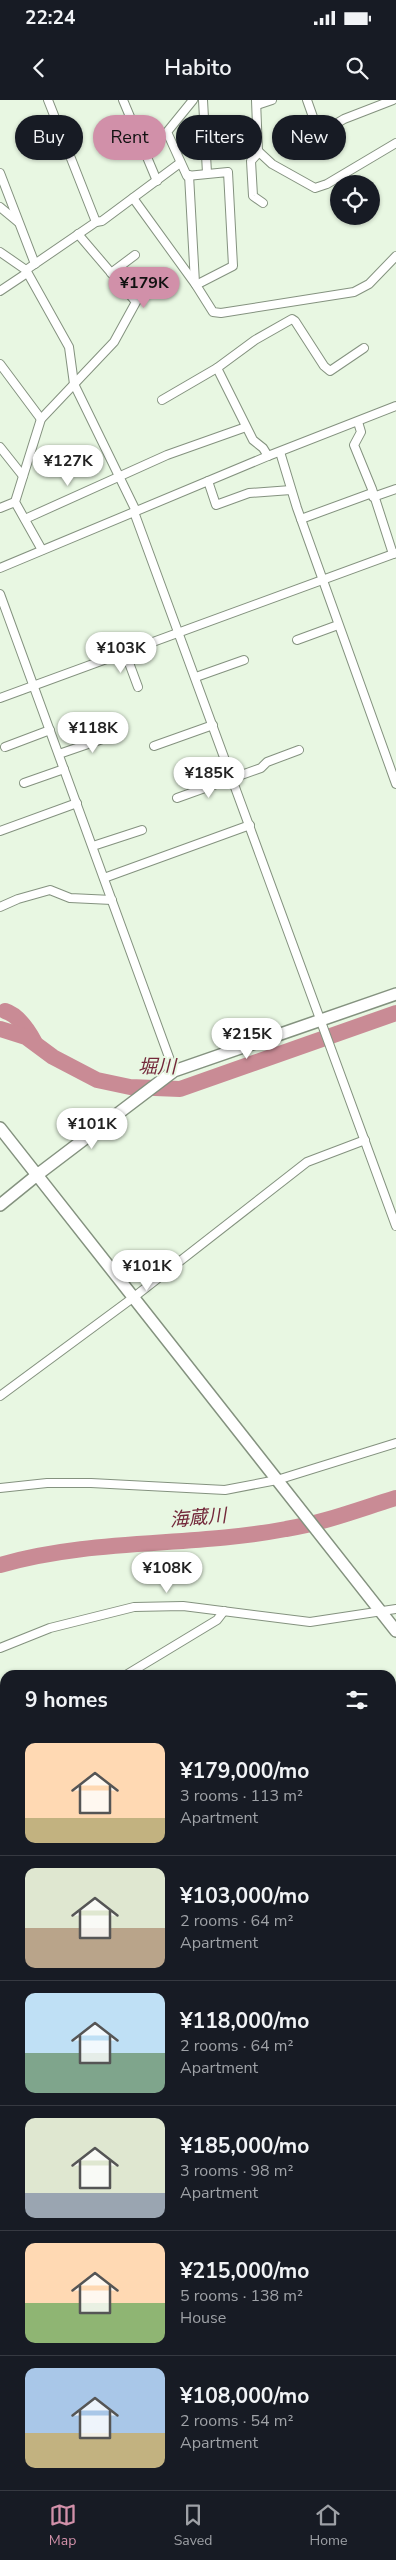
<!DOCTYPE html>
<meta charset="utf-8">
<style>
:root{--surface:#171b24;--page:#242831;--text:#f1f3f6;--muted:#9ea1a6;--line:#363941;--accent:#d190a9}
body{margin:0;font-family:"Nunito Sans","Noto Sans JP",sans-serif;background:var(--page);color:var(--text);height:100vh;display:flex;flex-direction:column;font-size:19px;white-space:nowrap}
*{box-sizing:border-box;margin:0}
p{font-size:16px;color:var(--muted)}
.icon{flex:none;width:28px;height:28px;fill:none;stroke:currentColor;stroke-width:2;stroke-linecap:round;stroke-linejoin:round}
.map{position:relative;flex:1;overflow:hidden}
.sheet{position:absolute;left:0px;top:1570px;width:396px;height:820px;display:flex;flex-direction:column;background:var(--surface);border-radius:15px 15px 0 0;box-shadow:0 1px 4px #0004}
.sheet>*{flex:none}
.hud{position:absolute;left:15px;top:15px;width:366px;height:45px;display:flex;gap:10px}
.tools{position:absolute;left:330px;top:75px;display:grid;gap:10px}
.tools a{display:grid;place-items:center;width:50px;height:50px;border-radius:50%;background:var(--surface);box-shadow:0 1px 4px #0004;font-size:25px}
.price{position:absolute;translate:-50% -42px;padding:0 11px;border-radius:18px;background:#fff;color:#222;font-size:16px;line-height:32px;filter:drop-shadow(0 1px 2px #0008)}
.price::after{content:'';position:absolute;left:50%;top:30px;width:15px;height:11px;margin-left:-8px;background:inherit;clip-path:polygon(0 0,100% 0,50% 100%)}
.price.current{background:var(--accent);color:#111}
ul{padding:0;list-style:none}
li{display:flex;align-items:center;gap:15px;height:125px;padding:0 25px}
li+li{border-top:1px solid var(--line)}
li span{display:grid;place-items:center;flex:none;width:140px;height:100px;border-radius:10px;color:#555}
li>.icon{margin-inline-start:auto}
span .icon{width:60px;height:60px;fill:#fffc;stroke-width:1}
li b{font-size:21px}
h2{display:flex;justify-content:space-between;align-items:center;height:60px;padding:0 25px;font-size:21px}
.tag{padding:0 18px;border-radius:22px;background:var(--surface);box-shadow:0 1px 4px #0004;font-size:18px;line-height:45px}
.tag.current{background:var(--accent);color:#111}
.status{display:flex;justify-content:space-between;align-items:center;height:35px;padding:0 25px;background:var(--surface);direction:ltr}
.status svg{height:14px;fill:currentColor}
header{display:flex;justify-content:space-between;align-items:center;height:65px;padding:0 25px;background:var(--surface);font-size:22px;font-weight:600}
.tabs{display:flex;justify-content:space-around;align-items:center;height:70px;border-top:1px solid var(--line);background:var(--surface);font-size:14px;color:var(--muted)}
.tabs a{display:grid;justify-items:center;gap:2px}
.tabs .current{color:var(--accent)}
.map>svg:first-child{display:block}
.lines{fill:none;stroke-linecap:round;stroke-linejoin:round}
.river{stroke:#c98b95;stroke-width:16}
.street-casing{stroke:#84927f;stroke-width:10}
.secondary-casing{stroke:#84927f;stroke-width:14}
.highway-casing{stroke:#84927f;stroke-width:18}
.street{stroke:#fff;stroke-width:8}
.secondary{stroke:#fff;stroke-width:11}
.highway{stroke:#fff;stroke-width:15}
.labels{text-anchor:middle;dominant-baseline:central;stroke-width:4;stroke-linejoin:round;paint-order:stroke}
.water-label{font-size:19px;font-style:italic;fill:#73283a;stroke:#e8f7e2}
</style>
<div class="status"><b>22:24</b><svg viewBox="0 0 49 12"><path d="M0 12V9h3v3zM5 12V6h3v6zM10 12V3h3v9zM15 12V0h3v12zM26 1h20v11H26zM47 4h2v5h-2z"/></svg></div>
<header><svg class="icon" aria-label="back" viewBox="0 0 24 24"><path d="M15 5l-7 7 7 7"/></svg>Habito<svg class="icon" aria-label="search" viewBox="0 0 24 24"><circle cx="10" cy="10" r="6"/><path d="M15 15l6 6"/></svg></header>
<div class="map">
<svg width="396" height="2390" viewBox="0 0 396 2390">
<rect width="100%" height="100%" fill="#e8f7e2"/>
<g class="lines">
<g class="river">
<path d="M5 911C18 915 28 930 34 941"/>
<polyline points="0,929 26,937 53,957 97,980 130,987 180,989 396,913"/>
<path d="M0 1465C93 1438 192 1447 286 1429 324 1423 360 1409 396 1398"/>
</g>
<g class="street-casing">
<g id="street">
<polyline points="48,0 96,122"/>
<polyline points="123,0 157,81"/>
<polyline points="193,0 167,32 187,76 228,72 233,166 196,185"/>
<polyline points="203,0 207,73"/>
<polyline points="256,0 258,51 272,64 315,88 327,84 396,43"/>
<polyline points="307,0 319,34 344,19 393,0"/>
<polyline points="257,5 272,0"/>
<polyline points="259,52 251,61 253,96 263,103"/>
<polyline points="0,73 35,164"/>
<polyline points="189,75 195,183"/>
<polyline points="133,98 196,185 213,212 221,213 354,192 369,184 396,156"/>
<polyline points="0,107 18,122"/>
<polyline points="0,152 26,170 69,247 74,284 136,411"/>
<polyline points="26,170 96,122 102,121 180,63"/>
<polyline points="111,173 135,155"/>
<polyline points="0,191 27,173"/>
<polyline points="0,264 41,319"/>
<polyline points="162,300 217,268"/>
<polyline points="358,322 361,332 354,345 372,389 393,454"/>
<polyline points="0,347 23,376"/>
<polyline points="280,352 297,408 396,684"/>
<polyline points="268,356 263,348 253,340 217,268 255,240 292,219 295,221 324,266 330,271 364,248"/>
<polyline points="208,381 216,405 249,393 291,390"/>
<polyline points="373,397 396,389"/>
<polyline points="0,408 15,402"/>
<polyline points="134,412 396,1126"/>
<polyline points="25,419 167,355 246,327"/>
<polyline points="301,419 372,393"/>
<polyline points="42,450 15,402 41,319 114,242 136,202 78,134"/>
<polyline points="0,468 268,356 396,306"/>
<polyline points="0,494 174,971"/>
<polyline points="297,540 338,525"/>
<polyline points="125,552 138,587"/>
<polyline points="196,577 244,560"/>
<polyline points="0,598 396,453"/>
<polyline points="154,646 213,625"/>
<polyline points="5,647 50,630"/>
<polyline points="59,654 120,633"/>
<polyline points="24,683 64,669"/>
<polyline points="177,698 261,668 267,662 299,650"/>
<polyline points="0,731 77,703"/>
<polyline points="93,746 142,730"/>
<polyline points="104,778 250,725"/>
<polyline points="0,807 18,799 50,790 70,798 112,800"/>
<polyline points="0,1296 134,1197 307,1062 365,1040"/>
<polyline points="0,1388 47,1383 91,1383 225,1390 277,1380 396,1343"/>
<polyline points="0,1548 50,1528 134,1507 183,1506 310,1522 396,1509"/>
<polyline points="126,1575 217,1520 224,1511"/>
<polyline points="391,1595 396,1592"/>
<polyline points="0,1650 5,1647"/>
<polyline points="0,1666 5,1670"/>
<polyline points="391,1773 396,1770"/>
<polyline points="0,1889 5,1893"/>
<polyline points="0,1933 5,1927"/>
<polyline points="0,2071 5,2075"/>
<polyline points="391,2166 396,2160"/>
<polyline points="391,2203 396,2207"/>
<polyline points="0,2299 5,2293"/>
<polyline points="368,2388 371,2390"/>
<polyline points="216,2390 220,2385"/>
</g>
</g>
<g class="secondary-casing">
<g id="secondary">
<polyline points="0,1028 37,1075 174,971 396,894"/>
<polyline points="0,1105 37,1075 396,1531"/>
<polyline points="0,2304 5,2308"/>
<polyline points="103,2385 110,2390"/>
</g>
</g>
<g class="highway-casing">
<g id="highway">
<polyline points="391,1973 396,1970"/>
<polyline points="0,2197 5,2194"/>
</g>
</g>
<use href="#street" class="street"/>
<use href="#secondary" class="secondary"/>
<use href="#highway" class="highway"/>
</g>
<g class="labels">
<g class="water-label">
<text x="157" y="967">堀川</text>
<text transform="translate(198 1418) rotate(-5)">海蔵川</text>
</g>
</g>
</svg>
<div class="tools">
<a><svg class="icon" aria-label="locate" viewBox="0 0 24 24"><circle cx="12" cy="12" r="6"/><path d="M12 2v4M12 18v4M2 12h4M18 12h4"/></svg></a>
</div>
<b class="price current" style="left:144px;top:209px">¥179K</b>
<b class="price" style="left:68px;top:387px">¥127K</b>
<b class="price" style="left:121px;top:574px">¥103K</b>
<b class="price" style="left:93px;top:654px">¥118K</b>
<b class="price" style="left:209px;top:699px">¥185K</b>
<b class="price" style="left:247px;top:960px">¥215K</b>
<b class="price" style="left:92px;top:1050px">¥101K</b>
<b class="price" style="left:147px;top:1192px">¥101K</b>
<b class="price" style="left:167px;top:1494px">¥108K</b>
<div class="hud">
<a class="tag">Buy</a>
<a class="tag current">Rent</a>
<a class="tag">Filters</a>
<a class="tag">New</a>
</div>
<section class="sheet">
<h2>9 homes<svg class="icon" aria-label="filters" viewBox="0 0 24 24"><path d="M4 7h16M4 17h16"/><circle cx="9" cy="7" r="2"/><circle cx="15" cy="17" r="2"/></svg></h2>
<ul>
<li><span style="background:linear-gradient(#ffd9b3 75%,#c2b280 0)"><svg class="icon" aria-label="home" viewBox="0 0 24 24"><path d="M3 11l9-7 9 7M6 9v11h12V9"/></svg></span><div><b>¥179,000/mo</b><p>3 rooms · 113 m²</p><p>Apartment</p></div></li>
<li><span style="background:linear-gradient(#dfe7d0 60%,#b9a48a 0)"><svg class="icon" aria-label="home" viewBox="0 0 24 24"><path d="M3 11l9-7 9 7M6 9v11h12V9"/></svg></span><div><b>¥103,000/mo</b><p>2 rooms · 64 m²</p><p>Apartment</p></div></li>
<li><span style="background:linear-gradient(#bfe0f5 60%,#7fa58c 0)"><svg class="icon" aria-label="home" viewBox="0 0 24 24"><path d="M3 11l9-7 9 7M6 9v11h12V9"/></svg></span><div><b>¥118,000/mo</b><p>2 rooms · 64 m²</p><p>Apartment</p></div></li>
<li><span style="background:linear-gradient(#dfe7d0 75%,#9aa5b1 0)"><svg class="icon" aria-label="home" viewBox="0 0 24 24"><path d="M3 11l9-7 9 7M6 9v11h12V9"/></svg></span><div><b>¥185,000/mo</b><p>3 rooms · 98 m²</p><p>Apartment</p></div></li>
<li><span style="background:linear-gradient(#ffd9b3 60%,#8fb573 0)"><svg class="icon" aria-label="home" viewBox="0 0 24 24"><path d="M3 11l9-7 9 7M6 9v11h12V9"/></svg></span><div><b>¥215,000/mo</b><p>5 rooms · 138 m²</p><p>House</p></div></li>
<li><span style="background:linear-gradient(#a9c7e8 65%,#c2b280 0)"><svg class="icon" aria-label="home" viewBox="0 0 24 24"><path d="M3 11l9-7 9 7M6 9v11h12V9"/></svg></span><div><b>¥108,000/mo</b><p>2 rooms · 54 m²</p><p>Apartment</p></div></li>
</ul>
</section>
</div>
<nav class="tabs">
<a class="current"><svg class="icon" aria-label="map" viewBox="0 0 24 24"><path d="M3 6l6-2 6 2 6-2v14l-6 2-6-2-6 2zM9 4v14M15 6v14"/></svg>Map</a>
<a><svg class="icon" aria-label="saved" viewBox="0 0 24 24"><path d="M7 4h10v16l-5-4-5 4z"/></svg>Saved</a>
<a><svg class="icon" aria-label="home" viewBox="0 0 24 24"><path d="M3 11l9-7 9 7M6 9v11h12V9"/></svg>Home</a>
</nav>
